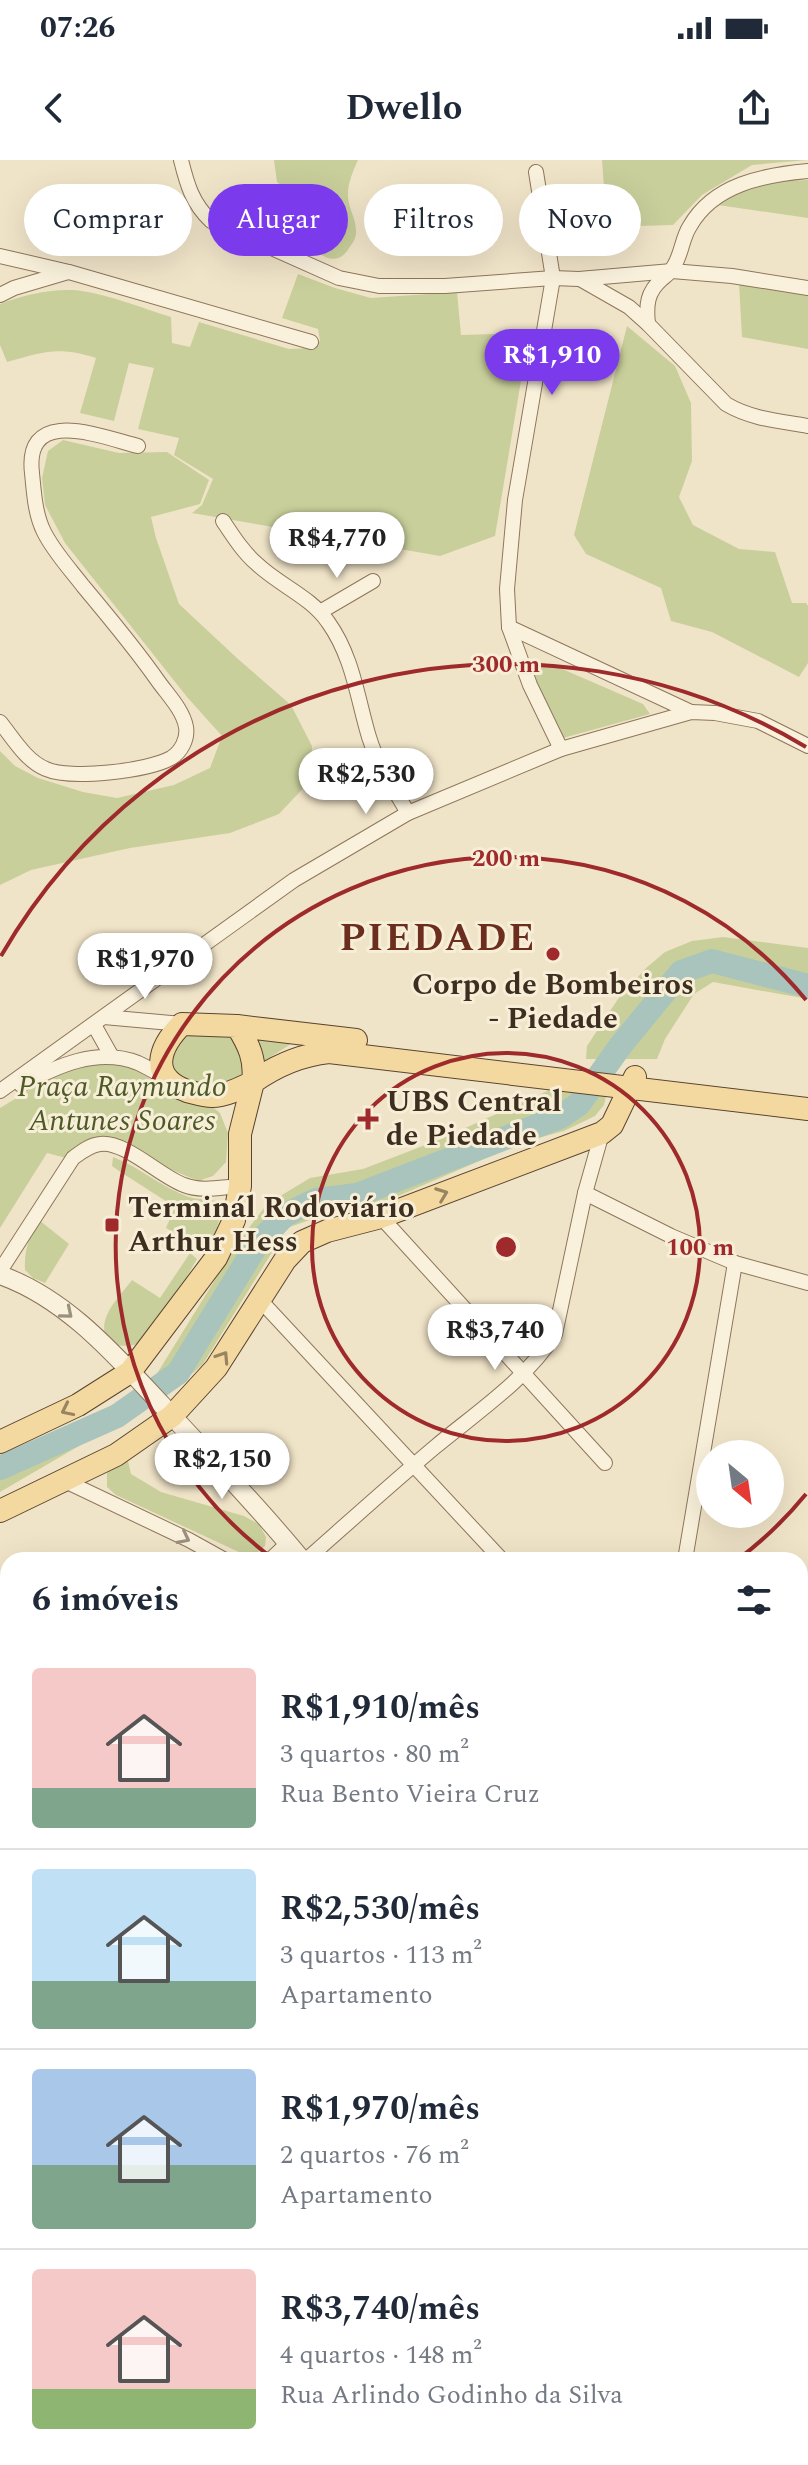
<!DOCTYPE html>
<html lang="pt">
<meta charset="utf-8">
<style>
:root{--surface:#fff;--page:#f6f6f7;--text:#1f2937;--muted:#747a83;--line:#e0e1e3;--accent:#7c3aed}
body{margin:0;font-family:Spectral,serif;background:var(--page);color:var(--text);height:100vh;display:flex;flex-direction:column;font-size:30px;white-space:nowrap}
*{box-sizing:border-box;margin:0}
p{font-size:26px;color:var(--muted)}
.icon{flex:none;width:44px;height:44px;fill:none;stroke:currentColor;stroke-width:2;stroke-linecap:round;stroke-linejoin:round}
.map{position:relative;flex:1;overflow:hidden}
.panel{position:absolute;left:0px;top:1392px;width:808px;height:914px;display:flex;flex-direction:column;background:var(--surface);border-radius:24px 24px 0 0;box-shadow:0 8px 32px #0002}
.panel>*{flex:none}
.guide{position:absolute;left:24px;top:24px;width:760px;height:72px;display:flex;gap:16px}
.needle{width:52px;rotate:151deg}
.controls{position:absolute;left:696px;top:1280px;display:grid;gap:16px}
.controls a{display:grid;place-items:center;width:88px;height:88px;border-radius:50%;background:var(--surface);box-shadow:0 8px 32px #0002;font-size:40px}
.price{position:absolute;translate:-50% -68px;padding:0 18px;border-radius:28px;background:#fff;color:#222;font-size:26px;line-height:52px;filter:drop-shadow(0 2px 4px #0008)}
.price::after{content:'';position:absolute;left:50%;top:48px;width:24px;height:18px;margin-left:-12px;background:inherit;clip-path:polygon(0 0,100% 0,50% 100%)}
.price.selected{background:var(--accent);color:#fff}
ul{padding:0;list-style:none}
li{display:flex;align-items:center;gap:24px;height:200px;padding:0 32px}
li+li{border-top:2px solid var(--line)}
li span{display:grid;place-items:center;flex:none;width:224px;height:160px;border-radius:8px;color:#555}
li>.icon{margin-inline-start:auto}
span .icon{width:96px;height:96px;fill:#fffc;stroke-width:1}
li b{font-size:34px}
h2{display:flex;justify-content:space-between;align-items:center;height:96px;padding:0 32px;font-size:34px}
.chip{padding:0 28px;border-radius:36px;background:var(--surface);box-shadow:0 8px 32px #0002;font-size:28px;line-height:72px}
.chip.selected{background:var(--accent);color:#fff}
.status{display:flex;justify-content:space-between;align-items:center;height:56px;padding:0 40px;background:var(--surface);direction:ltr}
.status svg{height:22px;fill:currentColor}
header{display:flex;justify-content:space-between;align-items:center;height:104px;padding:0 32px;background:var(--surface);font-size:36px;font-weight:700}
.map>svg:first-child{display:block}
.green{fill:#c9cf9b}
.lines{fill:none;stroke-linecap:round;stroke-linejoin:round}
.river{stroke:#a9c4bc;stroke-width:24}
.minor-casing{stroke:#8d765c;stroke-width:16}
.tertiary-casing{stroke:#8d765c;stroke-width:20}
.primary-casing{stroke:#5b4430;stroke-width:24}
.minor{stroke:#faf1dc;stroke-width:14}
.tertiary{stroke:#faf1dc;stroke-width:18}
.primary{stroke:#f3d9a0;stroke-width:22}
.oneway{stroke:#988460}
.oneway2{stroke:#9c907e}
.ring{fill:none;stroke:#9e2a2b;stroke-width:4}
.poi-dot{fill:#9e2a2b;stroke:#f7eed8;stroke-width:3}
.labels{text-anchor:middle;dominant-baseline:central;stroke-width:6;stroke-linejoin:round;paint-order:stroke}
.poi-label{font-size:30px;font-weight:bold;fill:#3d2e20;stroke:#f7eed8;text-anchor:start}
.park-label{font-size:30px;font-style:italic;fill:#4d5a26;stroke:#f7eed8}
.district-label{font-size:38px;font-weight:bold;letter-spacing:2px;fill:#6b2e1e;stroke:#f7eed8}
.centre{fill:#9e2a2b;stroke:#f7eed8;stroke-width:4}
.ring-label{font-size:24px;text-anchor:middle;font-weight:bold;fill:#9e2a2b;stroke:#f7eed8;stroke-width:6;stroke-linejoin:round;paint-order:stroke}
</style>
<div class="status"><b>07:26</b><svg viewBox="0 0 49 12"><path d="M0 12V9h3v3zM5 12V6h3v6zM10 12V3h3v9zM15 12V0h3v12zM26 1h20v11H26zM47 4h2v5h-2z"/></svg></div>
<header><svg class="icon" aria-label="back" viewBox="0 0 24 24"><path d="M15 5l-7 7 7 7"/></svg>Dwello<svg class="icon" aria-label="share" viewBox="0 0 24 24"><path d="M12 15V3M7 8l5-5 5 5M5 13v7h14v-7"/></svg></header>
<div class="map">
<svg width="808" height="2305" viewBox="0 0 808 2305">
<rect width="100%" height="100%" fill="#f0e4c8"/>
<g class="green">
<path d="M274 0H358C353 11 347 25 348 37 349 50 357 60 356 74 355 81 351 85 347 91 336 106 320 97 311 85 303 75 302 68 303 56L311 48 316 35 305 29 289 31 277 22Z"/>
<polygon points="602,0 808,0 752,5 702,35 673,65 639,66 616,61 605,42"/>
<path d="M808 20V58L718 45C740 19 777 22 808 20Z"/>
<path d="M298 114 335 128 371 138 457 132 461 175 529 173 495 376 440 396 192 353 202 345 213 319 174 295 179 278 138 269 154 208 129 203 114 261 80 253 96 198C58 186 44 192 7 202L0 185V144C22 135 49 129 74 130 105 133 142 148 171 157L172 183 190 187 199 162 289 189 311 188 320 181 318 169 282 158Z"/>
<polygon points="739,123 808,136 808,189 742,177"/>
<polygon points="627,166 675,206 691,243 692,301 679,337 693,365 739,389 775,392 792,443 806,443 808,446 808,503 799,517 712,472 671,461 661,428 586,394 574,375"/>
<polygon points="63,280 119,293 167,292 209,320 200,344 151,357 156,378 179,444 238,499 291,545 312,586 311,620 279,654 230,673 130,688 31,710 0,725 0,591 15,606 38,618 83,632 117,638 174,625 210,608 222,576 187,537 65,383 45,345 42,318 48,291"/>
<polygon points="533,500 560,508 643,544 650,554 563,578 527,504"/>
<polygon points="723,777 808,788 808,839 713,822 694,834 665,879 657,899 586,899 587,886 618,839 646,808 665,792 692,781"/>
<path d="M193 873 221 874 235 879 245 896 243 915 211 930 169 911C172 888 169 880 193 873Z"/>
<polygon points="248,875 294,882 258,905"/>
<path d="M90 903 116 905 137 910 184 942 208 943 220 953 228 973 226 1002 213 1016 198 1021C185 1015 171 1010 158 1003 121 982 101 961 66 998L47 993 0 1068V948L51 917Z"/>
<polygon points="554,928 606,936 604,945 595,956 564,971 523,982 389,1040 357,1050 318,1057 287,1068 203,1204 193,1213 153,1220 239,1081 267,1044 310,1018 363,1009 441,979"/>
<path d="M113 997C140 1007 162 1028 189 1037 199 1040 210 1039 221 1042 220 1060 218 1075 203 1087L188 1081 166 1068 175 1047 119 1011 112 1006Z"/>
<path d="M39 1060 69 1084 45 1123 33 1118 25 1110C24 1089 29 1077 39 1060Z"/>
<path d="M190 1093 197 1099C185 1119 156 1179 134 1185 126 1187 117 1185 109 1184 94 1160 117 1140 132 1120L160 1138Z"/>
<polygon points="126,1240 139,1251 0,1332 0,1300"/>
<polygon points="131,1291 128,1301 131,1314 161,1332 244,1356 259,1364 266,1377 265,1386 257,1393 241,1393 116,1335 107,1327 107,1313"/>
<polygon points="808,1534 808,2279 800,2292 800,1540"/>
<path d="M683 2298H736C720 2305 700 2305 683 2298Z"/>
</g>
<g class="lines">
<polyline class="river" points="0,1308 117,1256 178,1213 258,1083 285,1055 316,1040 357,1035 560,957 579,944 621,885 681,812 712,801 808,826"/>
<g class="minor-casing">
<g id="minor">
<path d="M181 0C187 24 192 43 211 61L339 118 379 126H445L553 118 579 119 672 111 732 116 808 128"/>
<polyline points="536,12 553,118 515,340 507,429 509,467 530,525 561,589"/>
<polyline points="0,96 69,112 311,182"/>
<path d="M580 119 629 147 648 164 726 244C751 259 780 261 808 266"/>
<polyline points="0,135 14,128 68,112"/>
<path d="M648 164C646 145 647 132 662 119 667 115 671 112 674 106 682 93 682 78 690 66 714 24 764 15 808 11"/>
<path d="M223 361C233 376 243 392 257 404 279 425 311 437 328 462 353 497 357 537 369 577 377 604 394 629 408 653"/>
<polyline points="320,452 373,421"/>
<polyline points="509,467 691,552"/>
<path d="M0 562C13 578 26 601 46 609 70 620 148 611 171 598 181 592 188 579 186 567 183 550 168 535 158 521 135 488 109 457 83 426 70 409 54 392 44 372 35 354 34 333 32 313 24 245 102 277 138 286"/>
<polyline points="104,857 182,864"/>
<polyline points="94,865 112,897"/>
<path d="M21 925C57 906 97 887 138 903 147 907 157 913 166 918"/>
<polyline points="0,931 294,720 408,653 561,589 691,552 715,553 758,561 808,586"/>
<polyline points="585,1033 671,1076 735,1103 808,1123"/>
<polyline points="381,1057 605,1303"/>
<path d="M0 1111 73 998C81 992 90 985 100 984 124 980 161 1017 184 1025 201 1032 222 1027 240 1026"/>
<polyline points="260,1140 502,1400"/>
<polyline points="63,1320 189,1380 225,1400"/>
<polyline points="270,1400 288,1383"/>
<path d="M306 1400C349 1362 391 1324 435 1287 477 1252 526 1220 555 1174L585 1033 602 973"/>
<polyline points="685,1400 735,1103"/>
<polyline points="0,1446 8,1450"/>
<polyline points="0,1479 8,1471"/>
<polyline points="800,1533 808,1517"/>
<polyline points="0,1620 8,1622"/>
<polyline points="0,1642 8,1635"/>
<polyline points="0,1806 8,1810"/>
<polyline points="0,2018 8,2013"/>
<polyline points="0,2177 8,2163"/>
</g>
</g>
<g class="tertiary-casing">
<g id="tertiary">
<path d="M0 1115C66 1138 115 1195 162 1245 209 1296 258 1346 302 1400"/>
<polyline points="626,2298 629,2305"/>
</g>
</g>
<g class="primary-casing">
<g id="primary">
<path d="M237 866C249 885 256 900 253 922 241 928 226 936 212 936 204 936 195 933 187 931 148 917 159 887 182 864L237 866 356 880"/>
<path d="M0 1282 78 1245 130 1212 216 1098 234 1060 240 1026V974L253 922C277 905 300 895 329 892L808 949"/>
<polyline points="0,1351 116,1295 172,1256 216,1208 285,1100 302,1082 327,1071 381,1057 602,973 612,965 635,917"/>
</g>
</g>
<use href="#minor" class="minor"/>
<use href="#tertiary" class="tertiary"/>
<use href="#primary" class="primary"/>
</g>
<defs><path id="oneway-chevron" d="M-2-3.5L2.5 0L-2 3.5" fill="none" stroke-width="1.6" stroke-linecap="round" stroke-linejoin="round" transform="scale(2)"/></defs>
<g class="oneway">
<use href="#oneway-chevron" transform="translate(442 1034) rotate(-21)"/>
<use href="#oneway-chevron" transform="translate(223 1197) rotate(-57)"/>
<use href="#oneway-chevron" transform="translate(67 1250) rotate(154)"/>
</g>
<g class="oneway2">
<use href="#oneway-chevron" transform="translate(67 1153) rotate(40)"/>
<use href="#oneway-chevron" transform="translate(184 1378) rotate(27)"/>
</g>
<g class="ring">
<circle cx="506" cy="1087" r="194"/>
<path d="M806 1334A389 389 0 0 1 737 1400M275 1400A389 389 0 1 1 806 840"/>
<path d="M1 796A583 583 0 0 1 806 587"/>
</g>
<g class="poi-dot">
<circle cx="553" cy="794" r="8"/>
<path d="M364 947h8v8h8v8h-8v8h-8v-8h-8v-8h8z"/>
<rect x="104" y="1057" width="16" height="16" rx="4"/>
</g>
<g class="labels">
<g class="poi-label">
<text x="553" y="825" text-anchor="middle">Corpo de Bombeiros<tspan x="553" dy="34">- Piedade</tspan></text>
<text x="386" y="942">UBS Central<tspan x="386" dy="34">de Piedade</tspan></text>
<text x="128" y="1048">Terminál Rodoviário<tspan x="128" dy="34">Arthur Hess</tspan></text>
</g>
<g class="park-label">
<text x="122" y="927">Praça Raymundo<tspan x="122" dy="34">Antunes Soares</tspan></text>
</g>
<g class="district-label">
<text x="438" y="779">PIEDADE</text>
</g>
</g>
<circle cx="506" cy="1087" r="12" class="centre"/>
<g class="ring-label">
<text x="506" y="512">300 m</text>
<text x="506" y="706">200 m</text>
<text x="700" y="1095">100 m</text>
</g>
</svg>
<div class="controls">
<a><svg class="needle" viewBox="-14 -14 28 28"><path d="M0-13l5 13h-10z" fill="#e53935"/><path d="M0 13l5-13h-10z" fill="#747a83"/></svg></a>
</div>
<b class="price selected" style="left:552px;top:237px">R$1,910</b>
<b class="price" style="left:337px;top:420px">R$4,770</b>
<b class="price" style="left:366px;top:656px">R$2,530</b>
<b class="price" style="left:145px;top:841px">R$1,970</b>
<b class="price" style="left:495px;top:1212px">R$3,740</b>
<b class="price" style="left:222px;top:1341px">R$2,150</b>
<div class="guide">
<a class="chip">Comprar</a>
<a class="chip selected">Alugar</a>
<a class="chip">Filtros</a>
<a class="chip">Novo</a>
</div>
<section class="panel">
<h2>6 imóveis<svg class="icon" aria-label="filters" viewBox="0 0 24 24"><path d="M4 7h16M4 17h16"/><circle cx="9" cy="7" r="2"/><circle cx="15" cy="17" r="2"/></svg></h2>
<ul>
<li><span style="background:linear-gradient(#f6c9c9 75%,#7fa58c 0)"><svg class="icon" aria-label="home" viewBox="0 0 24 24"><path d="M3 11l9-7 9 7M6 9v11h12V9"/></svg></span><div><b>R$1,910/mês</b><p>3 quartos · 80 m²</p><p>Rua Bento Vieira Cruz</p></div></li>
<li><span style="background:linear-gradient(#bfe0f5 70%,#7fa58c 0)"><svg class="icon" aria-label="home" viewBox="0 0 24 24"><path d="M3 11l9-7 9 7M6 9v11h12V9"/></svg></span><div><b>R$2,530/mês</b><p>3 quartos · 113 m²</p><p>Apartamento</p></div></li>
<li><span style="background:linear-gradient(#a9c7e8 60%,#7fa58c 0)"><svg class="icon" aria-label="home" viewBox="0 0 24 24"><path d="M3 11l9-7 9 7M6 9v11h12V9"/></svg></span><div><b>R$1,970/mês</b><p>2 quartos · 76 m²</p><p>Apartamento</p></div></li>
<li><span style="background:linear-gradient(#f6c9c9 75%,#8fb573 0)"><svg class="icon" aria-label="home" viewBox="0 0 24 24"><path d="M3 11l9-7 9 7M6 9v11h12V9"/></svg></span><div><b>R$3,740/mês</b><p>4 quartos · 148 m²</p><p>Rua Arlindo Godinho da Silva</p></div></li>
</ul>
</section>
</div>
